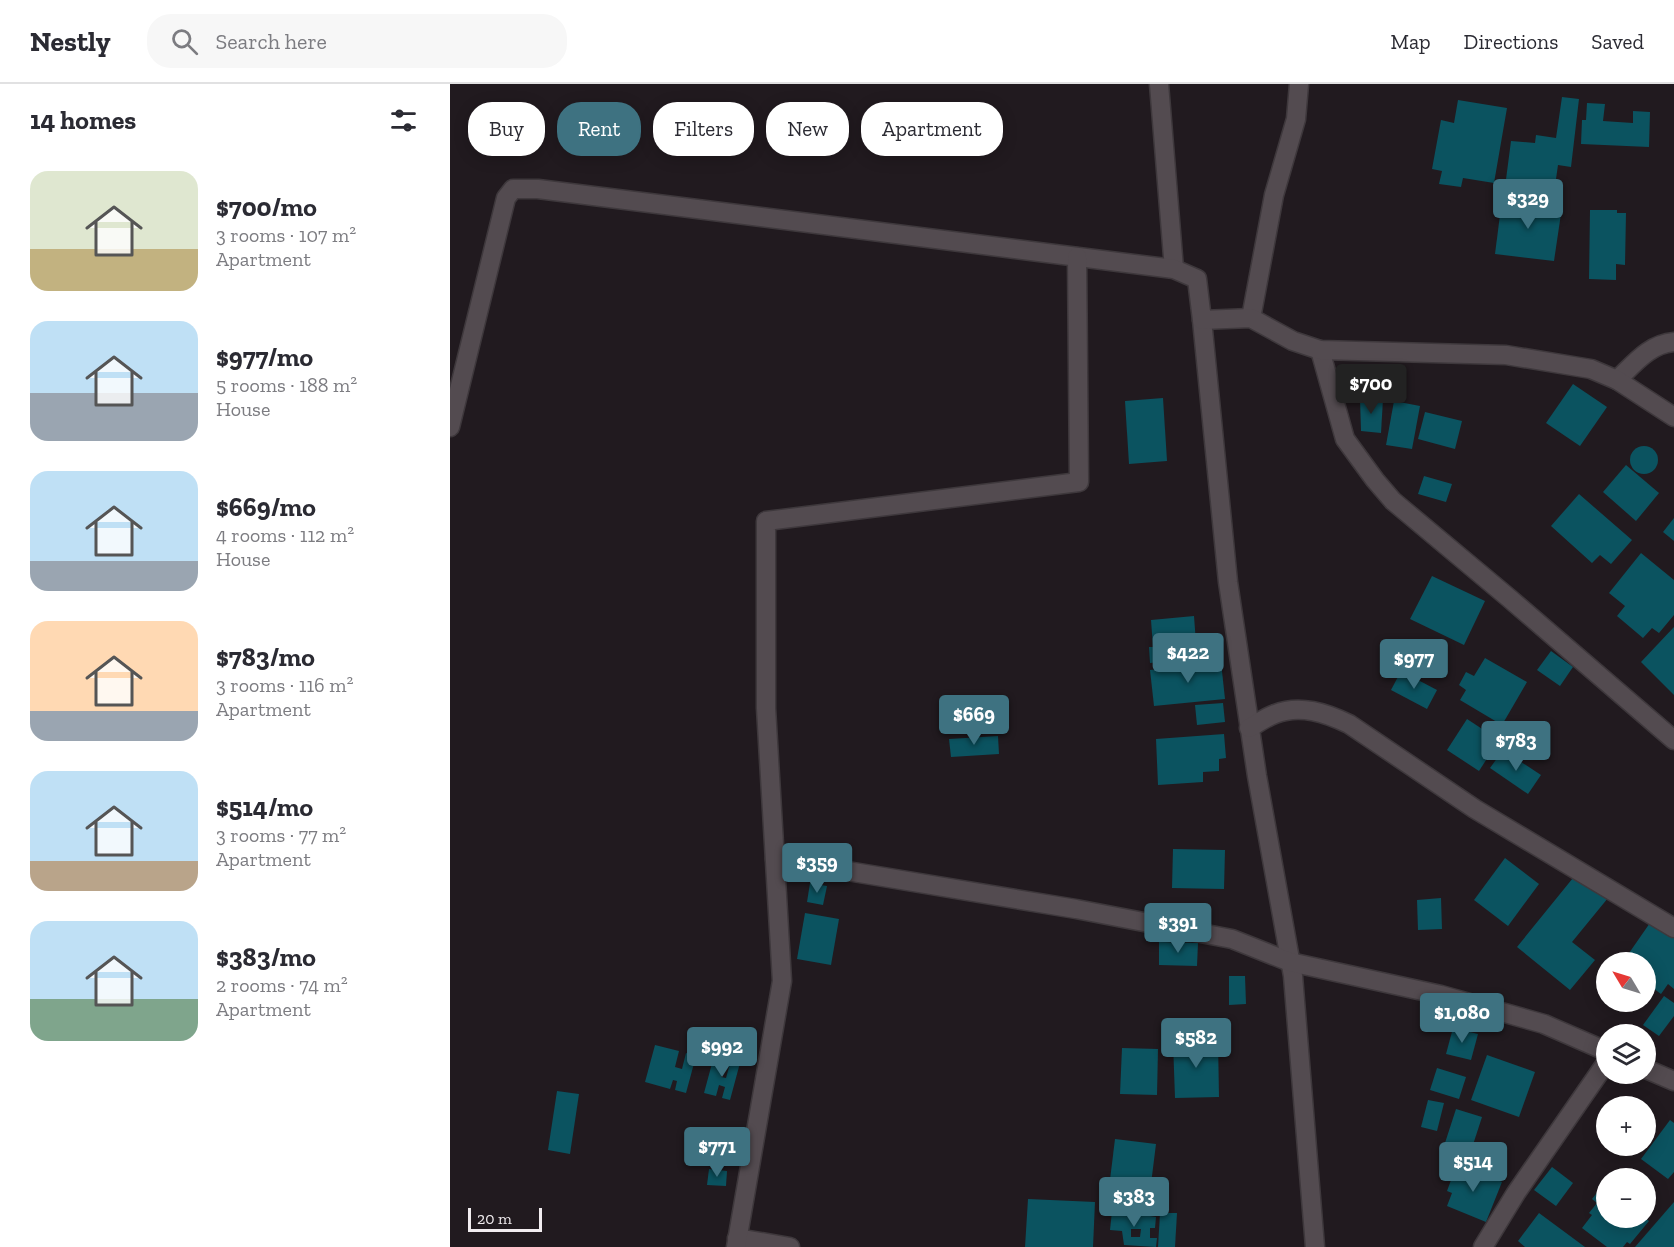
<!DOCTYPE html>
<meta charset="utf-8">
<style>
:root{--surface:#fff;--page:#f7f7f7;--text:#2b2b33;--muted:#7c7c81;--line:#e1e1e2;--accent:#3e7281}
body{margin:0;font-family:"Zilla Slab",serif;background:var(--page);color:var(--text);height:100vh;display:flex;flex-direction:column;font-size:22px;white-space:nowrap}
*{box-sizing:border-box;margin:0}
p{font-size:20px;color:var(--muted)}
.icon{flex:none;width:33px;height:33px;fill:none;stroke:currentColor;stroke-width:2;stroke-linecap:round;stroke-linejoin:round}
.map{position:relative;flex:1;overflow:hidden}
.details{display:flex;flex-direction:column;background:var(--surface);width:450px}
.details>*{flex:none}
.top-card{position:absolute;left:18px;top:18px;width:570px;height:54px;display:flex;gap:12px}
.needle{width:39px;rotate:308deg}
.controls{position:absolute;left:1146px;top:868px;display:grid;gap:12px}
.controls a{display:grid;place-items:center;width:60px;height:60px;border-radius:50%;background:var(--surface);box-shadow:0 3px 15px #0003;font-size:30px}
.scale{position:absolute;left:18px;bottom:15px;width:74px;box-sizing:border-box;padding-left:6px;border:3px solid #f2edf0;border-top:0;font-size:16px;line-height:21px;white-space:nowrap;color:#f2edf0;-webkit-text-stroke:4px #211a1f;paint-order:stroke}
.price{position:absolute;translate:-50% -51px;padding:0 14px;border-radius:6px;background:var(--accent);color:#fff;font-size:20px;line-height:39px;filter:drop-shadow(0 2px 3px #0008)}
.price::after{content:'';position:absolute;left:50%;top:36px;width:18px;height:14px;margin-left:-9px;background:inherit;clip-path:polygon(0 0,100% 0,50% 100%)}
.price.current{background:#222;color:#fff}
ul{padding:0;list-style:none}
li{display:flex;align-items:center;gap:18px;height:150px;padding:0 30px}
li span{display:grid;place-items:center;flex:none;width:168px;height:120px;border-radius:18px;color:#555}
li>.icon{margin-inline-start:auto}
span .icon{width:72px;height:72px;fill:#fffc;stroke-width:1}
li b{font-size:26px}
h2{display:flex;justify-content:space-between;align-items:center;height:72px;padding:0 30px;font-size:26px}
.tag{padding:0 21px;border-radius:24px;background:var(--surface);box-shadow:0 3px 15px #0003;font-size:21px;line-height:54px}
.tag.current{background:var(--accent);color:#fff}
header{display:flex;align-items:center;gap:36px;box-sizing:border-box;height:84px;padding:0 30px;background:var(--surface);border-bottom:2px solid var(--line)}
header strong{font-size:28px}
nav{display:flex;gap:33px;margin-inline-start:auto;font-size:21px}
.search{width:420px;height:54px;background:var(--page);display:flex;align-items:center;gap:15px;box-sizing:border-box;padding:0 21px;border-radius:24px;color:var(--muted);font-size:22px}
main{display:flex;flex:1;min-height:0}
.map>svg:first-child{display:block}
.building{fill:#0b5360;fill-rule:evenodd}
.lines{fill:none;stroke-linecap:round;stroke-linejoin:round}
.minor-casing{stroke:#3e383c;stroke-width:21}
.minor{stroke:#534b50;stroke-width:18}
</style>
<header>
<strong>Nestly</strong>
<div class="search"><svg class="icon" aria-label="search" viewBox="0 0 24 24"><circle cx="10" cy="10" r="6"/><path d="M15 15l6 6"/></svg>Search here</div>
<nav><a>Map</a><a>Directions</a><a>Saved</a></nav>
</header>
<main>
<section class="details">
<h2>14 homes<svg class="icon" aria-label="filters" viewBox="0 0 24 24"><path d="M4 7h16M4 17h16"/><circle cx="9" cy="7" r="2"/><circle cx="15" cy="17" r="2"/></svg></h2>
<ul>
<li><span style="background:linear-gradient(#dfe7d0 65%,#c2b280 0)"><svg class="icon" aria-label="home" viewBox="0 0 24 24"><path d="M3 11l9-7 9 7M6 9v11h12V9"/></svg></span><div><b>$700/mo</b><p>3 rooms · 107 m²</p><p>Apartment</p></div></li>
<li><span style="background:linear-gradient(#bfe0f5 60%,#9aa5b1 0)"><svg class="icon" aria-label="home" viewBox="0 0 24 24"><path d="M3 11l9-7 9 7M6 9v11h12V9"/></svg></span><div><b>$977/mo</b><p>5 rooms · 188 m²</p><p>House</p></div></li>
<li><span style="background:linear-gradient(#bfe0f5 75%,#9aa5b1 0)"><svg class="icon" aria-label="home" viewBox="0 0 24 24"><path d="M3 11l9-7 9 7M6 9v11h12V9"/></svg></span><div><b>$669/mo</b><p>4 rooms · 112 m²</p><p>House</p></div></li>
<li><span style="background:linear-gradient(#ffd9b3 75%,#9aa5b1 0)"><svg class="icon" aria-label="home" viewBox="0 0 24 24"><path d="M3 11l9-7 9 7M6 9v11h12V9"/></svg></span><div><b>$783/mo</b><p>3 rooms · 116 m²</p><p>Apartment</p></div></li>
<li><span style="background:linear-gradient(#bfe0f5 75%,#b9a48a 0)"><svg class="icon" aria-label="home" viewBox="0 0 24 24"><path d="M3 11l9-7 9 7M6 9v11h12V9"/></svg></span><div><b>$514/mo</b><p>3 rooms · 77 m²</p><p>Apartment</p></div></li>
<li><span style="background:linear-gradient(#bfe0f5 65%,#7fa58c 0)"><svg class="icon" aria-label="home" viewBox="0 0 24 24"><path d="M3 11l9-7 9 7M6 9v11h12V9"/></svg></span><div><b>$383/mo</b><p>2 rooms · 74 m²</p><p>Apartment</p></div></li>
</ul>
</section>
<div class="map">
<svg width="1224" height="1163" viewBox="0 0 1224 1163">
<rect width="100%" height="100%" fill="#211a1f"/>
<g class="building">
<polygon points="1112,13 1129,15 1121,83 1108,81 1104,109 1055,103 1061,57 1085,59 1086,51 1106,54"/>
<polygon points="1008,16 1057,24 1044,99 1013,94 1011,103 989,100 992,87 982,85 991,36 1004,39"/>
<polygon points="1137,19 1155,20 1153,37 1183,39 1183,27 1200,28 1199,63 1131,60 1132,36 1136,36"/>
<polygon points="1052,115 1112,123 1104,177 1045,170"/>
<polygon points="1140,126 1167,126 1167,129 1176,129 1175,181 1166,180 1166,196 1139,195"/>
<polygon points="1123,300 1157,323 1130,362 1096,339"/>
<polygon points="713,314 717,377 679,380 675,317"/>
<polygon points="910,315 933,315 931,349 911,347"/>
<polygon points="944,317 970,322 962,365 936,361"/>
<polygon points="975,328 1012,337 1005,365 968,355"/>
<circle cx="1194" cy="376" r="14"/>
<polygon points="1176,381 1209,409 1186,437 1153,408"/>
<polygon points="974,392 1002,400 996,418 968,410"/>
<polygon points="1129,410 1182,456 1161,480 1150,471 1142,479 1101,442"/>
<polygon points="1224,434 1224,457 1213,448"/>
<polygon points="1191,469 1224,496 1224,531 1209,549 1202,544 1193,554 1167,532 1175,522 1159,509"/>
<polygon points="982,492 1035,517 1014,561 960,535"/>
<polygon points="744,532 746,559 764,558 766,572 700,579 699,563 703,563 701,536"/>
<polygon points="1224,543 1224,611 1191,578"/>
<polygon points="1101,567 1123,583 1110,602 1087,586"/>
<polygon points="1035,574 1077,598 1052,641 1010,616 1016,606 1009,601 1016,588 1024,592"/>
<polygon points="771,578 775,615 704,622 700,586"/>
<polygon points="951,587 987,606 977,625 941,606"/>
<polygon points="773,619 775,638 747,641 745,621"/>
<polygon points="1017,635 1049,656 1029,687 997,666"/>
<polygon points="774,650 776,674 769,675 769,687 753,688 753,698 708,701 706,655"/>
<polygon points="548,652 549,670 501,673 499,655"/>
<polygon points="1053,666 1091,691 1078,710 1040,684"/>
<polygon points="723,765 775,766 774,805 722,804"/>
<polygon points="1055,774 1089,800 1058,842 1024,816"/>
<polygon points="1127,789 1158,814 1122,858 1145,876 1120,906 1067,863"/>
<polygon points="360,799 377,802 373,821 357,818"/>
<polygon points="991,814 992,845 968,846 967,816"/>
<polygon points="355,829 389,835 381,881 347,875"/>
<polygon points="1202,836 1224,851 1224,905 1218,900 1211,910 1196,899 1196,879 1187,879 1177,872"/>
<polygon points="709,858 748,859 747,882 709,881"/>
<polygon points="779,892 795,892 796,920 779,921"/>
<polygon points="1214,912 1224,919 1224,932 1209,952 1193,941"/>
<polygon points="1003,944 1028,950 1021,976 996,970"/>
<polygon points="768,956 769,1013 725,1014 723,958"/>
<polygon points="205,961 229,967 225,983 232,985 236,969 246,972 236,1009 225,1006 227,997 223,996 220,1005 195,998"/>
<polygon points="672,964 708,965 707,1011 670,1010"/>
<polygon points="1037,971 1085,988 1069,1033 1021,1016"/>
<polygon points="264,972 276,975 271,993 276,994 281,976 290,979 280,1016 272,1014 275,1003 269,1001 266,1012 254,1009"/>
<polygon points="987,984 1016,993 1009,1015 980,1006"/>
<polygon points="107,1007 129,1010 120,1070 98,1066"/>
<polygon points="978,1016 994,1019 987,1047 971,1043"/>
<polygon points="1006,1025 1032,1033 1020,1070 994,1062"/>
<polygon points="1220,1036 1224,1039 1224,1088 1218,1095 1191,1075"/>
<polygon points="665,1055 706,1060 699,1116 658,1112"/>
<polygon points="1013,1082 1052,1098 1036,1138 997,1122 1002,1109 997,1107 1004,1088 1010,1091"/>
<polygon points="1102,1083 1123,1099 1106,1122 1084,1106"/>
<polygon points="259,1085 277,1087 276,1102 257,1101"/>
<polygon points="1153,1101 1156,1104 1156,1134 1195,1134 1199,1137 1180,1160 1177,1158 1173,1163 1157,1163 1132,1144 1142,1131 1139,1129 1147,1119 1142,1115"/>
<polygon points="578,1115 645,1118 643,1163 575,1163"/>
<polygon points="1224,1118 1224,1163 1185,1163"/>
<path d="M662 1127 700 1130V1132L706 1133 705 1144H700V1154H707L706 1163 674 1161 672 1147 660 1146ZM681 1145H691L690 1153H681Z"/>
<polygon points="710,1129 727,1129 725,1163 708,1163"/>
<polygon points="1089,1129 1135,1163 1075,1163 1068,1157"/>
</g>
<g class="lines">
<g class="minor-casing">
<g id="minor">
<polyline points="709,0 724,185"/>
<polyline points="801,234 824,111 846,35 849,0"/>
<polyline points="752,236 778,498 807,692 843,892 865,1163"/>
<polyline points="870,266 895,355 925,396 943,417 1059,514 1224,656"/>
<path d="M1167 296C1184 280 1199 260 1224 258"/>
<polyline points="0,343 56,114 63,105 88,105 724,185 747,195 752,236 801,234 843,257 870,266 1056,271 1141,285 1167,296 1224,333"/>
<path d="M799 644C807 640 816 633 825 630 850 620 876 629 899 640L1025 725 1224 844"/>
<polyline points="325,775 626,825 782,855 840,878 991,911 1094,940 1156,967"/>
<polyline points="1196,985 1224,997"/>
<polyline points="287,1154 340,1163"/>
<polyline points="286,1163 332,897 316,624 316,437 629,398 627,173"/>
<polyline points="1033,1163 1066,1109 1156,979"/>
</g>
</g>
<use href="#minor" class="minor"/>
</g>
</svg>
<div class="controls">
<a><svg class="needle" viewBox="-14 -14 28 28"><path d="M0-13l5 13h-10z" fill="#e53935"/><path d="M0 13l5-13h-10z" fill="#7c7c81"/></svg></a>
<a><svg class="icon" aria-label="layers" viewBox="0 0 24 24"><path d="M12 4l9 5-9 5-9-5zM3 14l9 5 9-5"/></svg></a>
<a>+</a>
<a>−</a>
</div>
<div class="scale">20 m</div>
<b class="price" style="left:1078px;top:146px">$329</b>
<b class="price current" style="left:921px;top:331px">$700</b>
<b class="price" style="left:738px;top:600px">$422</b>
<b class="price" style="left:964px;top:606px">$977</b>
<b class="price" style="left:524px;top:662px">$669</b>
<b class="price" style="left:1066px;top:688px">$783</b>
<b class="price" style="left:367px;top:810px">$359</b>
<b class="price" style="left:728px;top:870px">$391</b>
<b class="price" style="left:1012px;top:960px">$1,080</b>
<b class="price" style="left:746px;top:985px">$582</b>
<b class="price" style="left:272px;top:994px">$992</b>
<b class="price" style="left:267px;top:1094px">$771</b>
<b class="price" style="left:1023px;top:1109px">$514</b>
<b class="price" style="left:684px;top:1144px">$383</b>
<div class="top-card">
<a class="tag">Buy</a>
<a class="tag current">Rent</a>
<a class="tag">Filters</a>
<a class="tag">New</a>
<a class="tag">Apartment</a>
</div>
</div>
</main>
